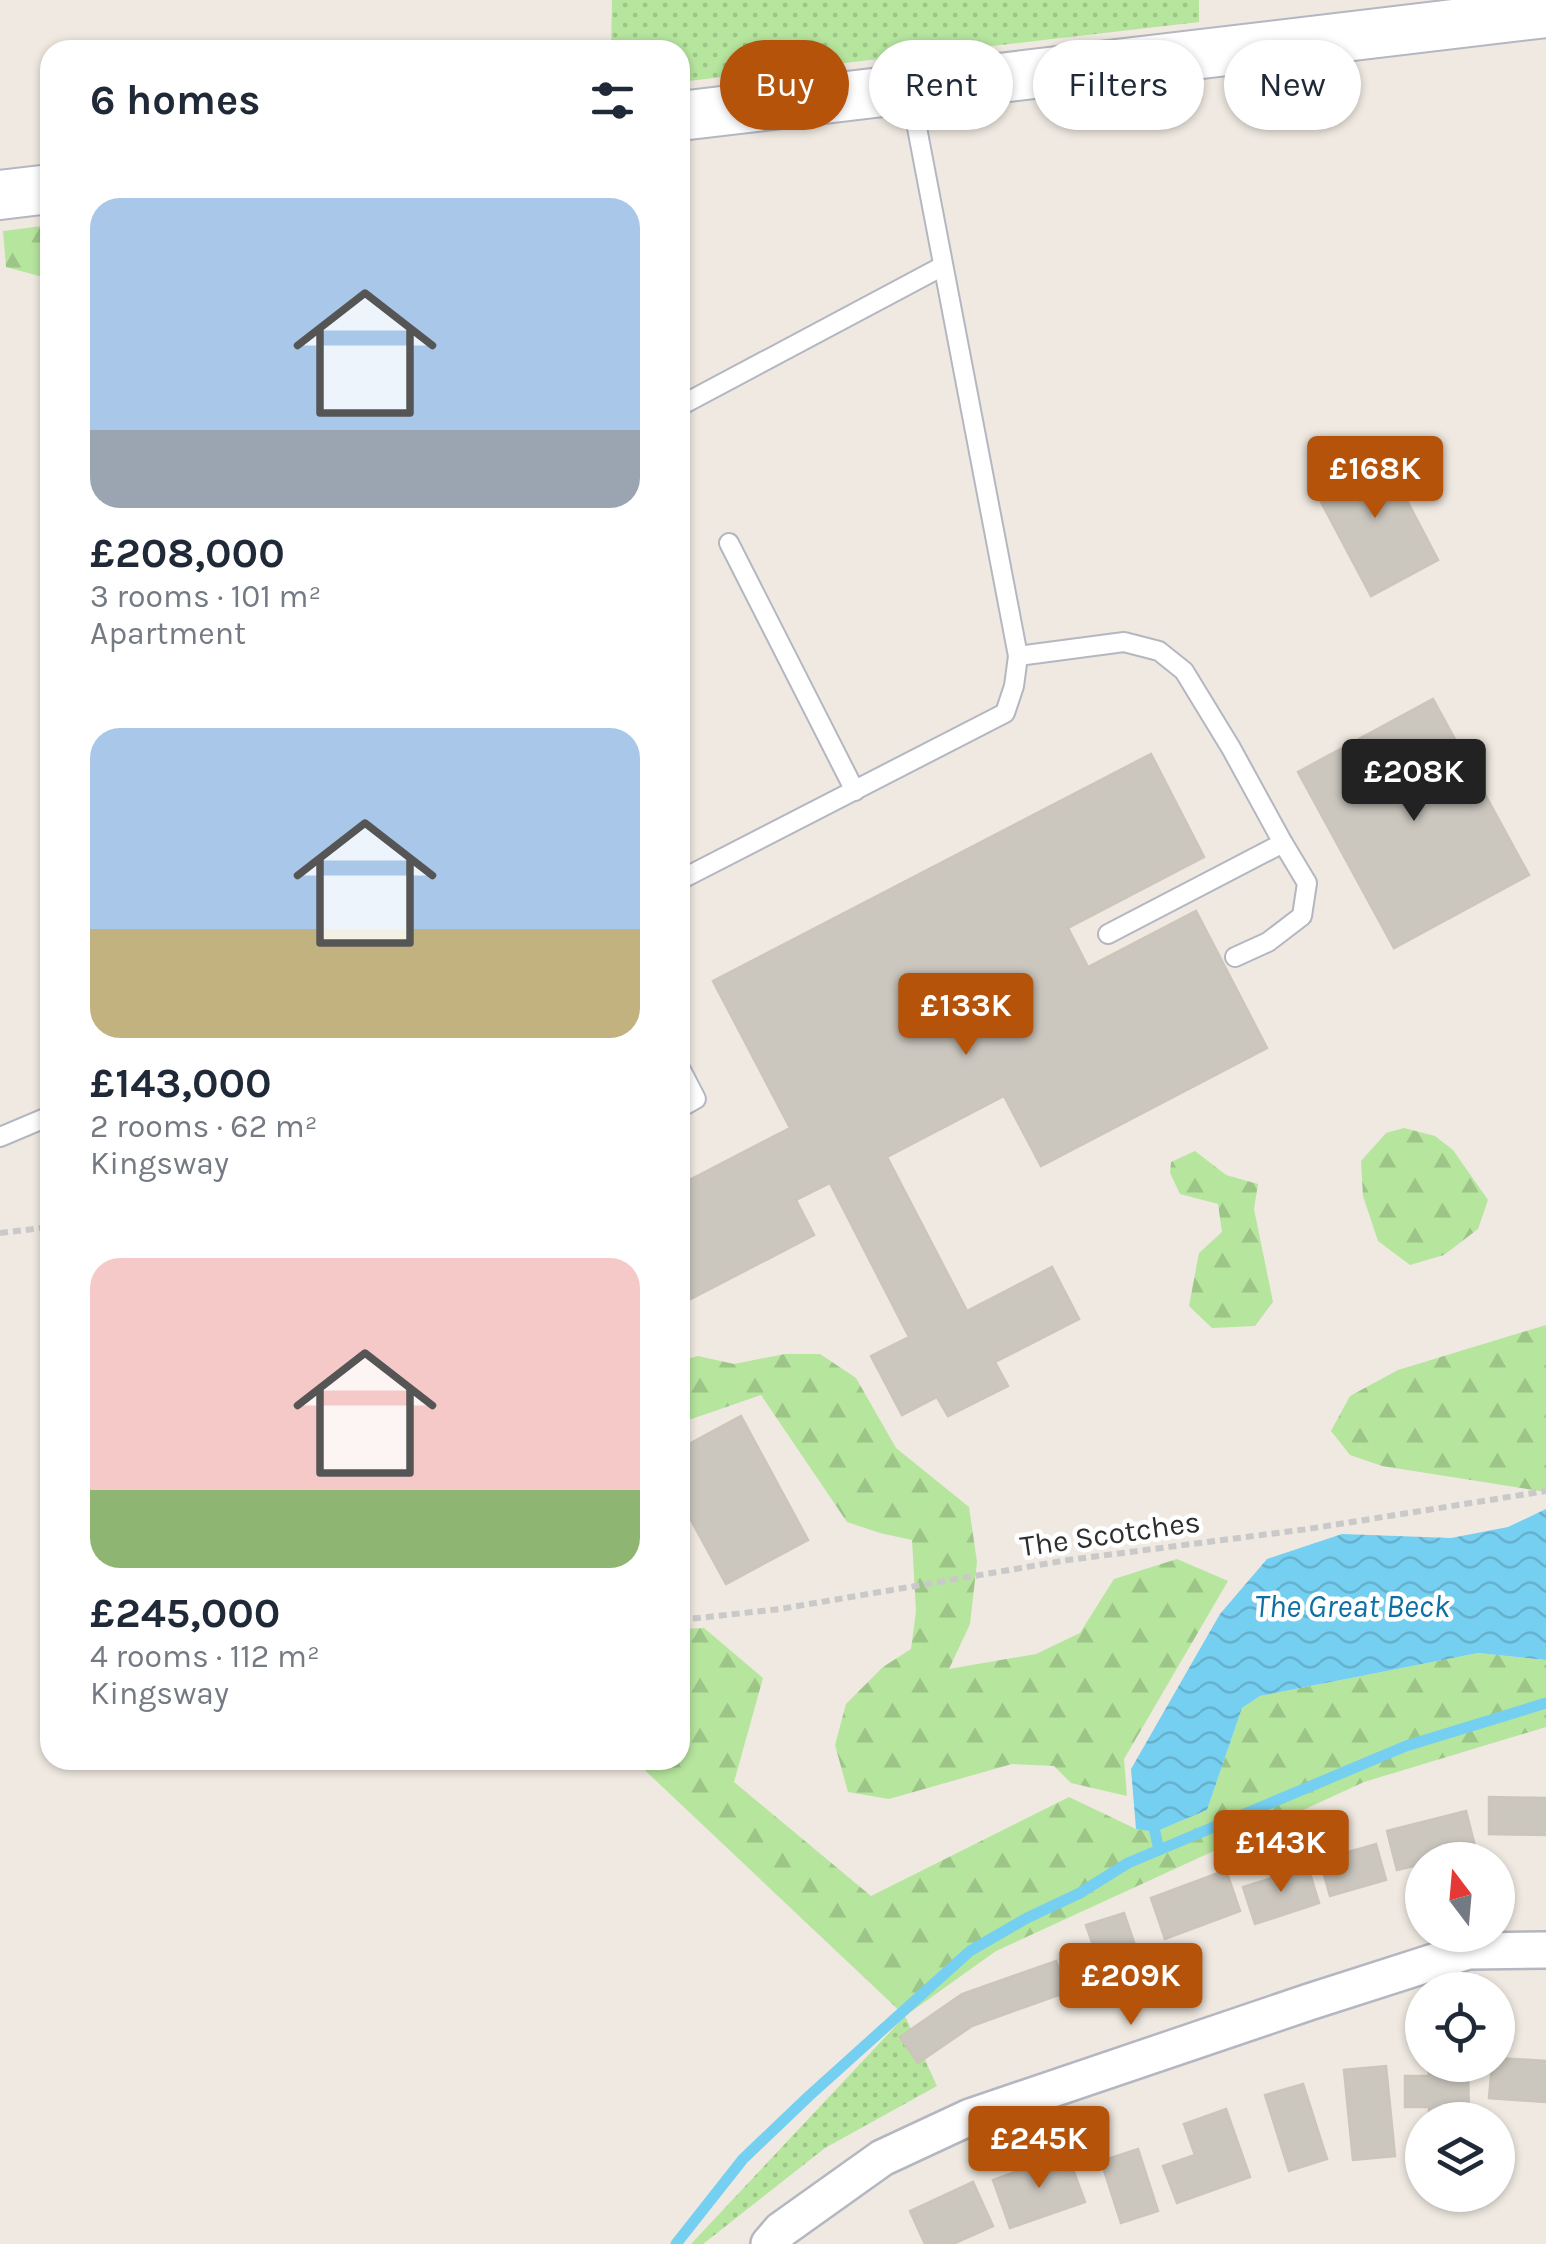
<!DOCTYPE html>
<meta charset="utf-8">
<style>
:root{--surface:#fff;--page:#f6f6f7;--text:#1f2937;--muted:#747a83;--accent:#b45309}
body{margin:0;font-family:Karla,sans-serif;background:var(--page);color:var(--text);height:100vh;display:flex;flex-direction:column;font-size:38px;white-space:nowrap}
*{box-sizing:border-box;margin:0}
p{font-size:32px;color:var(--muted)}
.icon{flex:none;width:55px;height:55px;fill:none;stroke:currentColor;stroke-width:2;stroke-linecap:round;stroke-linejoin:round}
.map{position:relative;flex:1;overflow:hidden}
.side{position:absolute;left:40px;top:40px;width:650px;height:1730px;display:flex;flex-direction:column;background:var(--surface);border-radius:30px;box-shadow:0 2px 8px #0004}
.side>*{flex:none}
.top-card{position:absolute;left:720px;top:40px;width:675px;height:90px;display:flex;gap:20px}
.needle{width:65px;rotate:344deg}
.fabs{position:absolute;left:1405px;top:1842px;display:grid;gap:20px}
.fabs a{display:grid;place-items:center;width:110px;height:110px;border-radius:50%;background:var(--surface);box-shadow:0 2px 8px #0004;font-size:50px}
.price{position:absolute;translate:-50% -85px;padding:0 22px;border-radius:10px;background:var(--accent);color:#fff;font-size:32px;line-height:65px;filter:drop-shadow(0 2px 5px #0008)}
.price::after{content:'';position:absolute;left:50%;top:60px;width:30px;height:22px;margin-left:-15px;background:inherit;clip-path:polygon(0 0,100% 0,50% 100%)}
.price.on{background:#222;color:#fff}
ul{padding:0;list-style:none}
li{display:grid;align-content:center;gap:20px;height:530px;padding:0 50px}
li span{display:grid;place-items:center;height:310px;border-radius:30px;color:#555}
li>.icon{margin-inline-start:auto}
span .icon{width:180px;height:180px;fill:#fffc;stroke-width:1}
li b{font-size:42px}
h2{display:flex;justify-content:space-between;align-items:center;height:120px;padding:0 50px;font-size:42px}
.chip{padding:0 35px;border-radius:45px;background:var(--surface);box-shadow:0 2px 8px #0004;font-size:35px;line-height:90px}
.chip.on{background:var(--accent);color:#fff}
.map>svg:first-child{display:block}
.grass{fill:url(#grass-dots)}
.forest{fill:url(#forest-firs)}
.water{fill:url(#water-waves)}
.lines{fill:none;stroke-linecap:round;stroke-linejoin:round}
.stream{stroke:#75cff0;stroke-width:11}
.building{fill:#cbc7bf;stroke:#cbc5ba;stroke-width:2.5}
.lane-casing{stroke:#b4b7c1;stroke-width:22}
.street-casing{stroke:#b4b7c1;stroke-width:40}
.secondary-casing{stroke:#b4b7c1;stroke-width:52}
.path{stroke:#c9c9c9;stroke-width:6;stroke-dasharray:8 5;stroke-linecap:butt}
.lane{stroke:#fff;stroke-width:18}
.street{stroke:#fff;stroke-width:35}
.secondary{stroke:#fff;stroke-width:48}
.labels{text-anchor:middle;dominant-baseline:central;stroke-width:9;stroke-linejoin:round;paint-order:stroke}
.street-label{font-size:30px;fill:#2e2e2e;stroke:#fff}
.water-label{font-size:32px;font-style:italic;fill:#0d6fa3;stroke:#fff}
</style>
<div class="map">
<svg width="1546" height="2244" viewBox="0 0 1546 2244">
<defs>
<pattern id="grass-dots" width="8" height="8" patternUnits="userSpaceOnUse" patternTransform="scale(2.5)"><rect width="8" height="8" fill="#b6e59e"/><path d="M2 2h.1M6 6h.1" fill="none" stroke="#9dc588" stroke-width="1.8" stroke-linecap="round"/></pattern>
<pattern id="forest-firs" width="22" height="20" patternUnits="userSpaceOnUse" patternTransform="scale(2.5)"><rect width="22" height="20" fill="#b6e59e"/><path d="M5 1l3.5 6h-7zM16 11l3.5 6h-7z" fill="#9dc588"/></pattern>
<pattern id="water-waves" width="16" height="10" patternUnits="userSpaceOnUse" patternTransform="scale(2.5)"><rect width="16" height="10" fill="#75cff0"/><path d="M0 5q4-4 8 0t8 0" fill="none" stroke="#66b2ce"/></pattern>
</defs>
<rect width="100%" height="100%" fill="#efe9e1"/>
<g class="grass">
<polygon points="612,0 1199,0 1199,22 680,82 680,50 611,50"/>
<polygon points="905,2016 937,2086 825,2148 703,2244 691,2244"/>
</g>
<g class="forest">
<polygon points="50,225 50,279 6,267 3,231"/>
<polygon points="1404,1128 1435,1136 1453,1150 1488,1200 1478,1229 1444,1255 1410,1265 1378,1241 1363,1196 1361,1161 1386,1133"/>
<polygon points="1195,1151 1226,1175 1258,1184 1254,1209 1273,1302 1255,1326 1212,1328 1189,1306 1199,1253 1222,1232 1218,1204 1180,1194 1170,1173 1171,1162"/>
<polygon points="1546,1325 1546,1492 1382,1466 1350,1455 1331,1431 1350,1396 1398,1370"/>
<polygon points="785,1354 820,1354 856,1378 896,1448 969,1507 977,1562 970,1624 949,1669 1036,1654 1080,1633 1114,1579 1177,1559 1228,1581 1124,1759 1127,1796 1071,1783 1054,1766 1012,1764 889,1799 848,1792 835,1745 846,1704 883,1667 911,1649 916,1611 912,1540 880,1533 847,1522 761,1395 680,1423 680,1361 698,1356 734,1364"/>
<polygon points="704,1628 763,1678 734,1782 871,1896 1069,1797 1136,1829 1155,1832 1207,1810 1242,1708 1260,1696 1478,1653 1546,1660 1546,1727 1364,1782 996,1951 905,2016 634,1760 680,1760 680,1629"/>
</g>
<polygon class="water" points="1546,1509 1546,1660 1478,1653 1260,1696 1242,1708 1207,1810 1155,1832 1136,1829 1131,1769 1220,1614 1267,1559 1342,1534 1451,1538 1508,1527"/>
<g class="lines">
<g class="stream">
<polyline points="1159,1850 1406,1746 1546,1703"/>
<polyline points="676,2244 743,2159 809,2096 970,1951 1027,1918 1080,1893 1128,1863 1159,1850 1155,1832"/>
</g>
</g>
<g class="building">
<polygon points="1379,447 1438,560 1371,596 1311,483"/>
<polygon points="1433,699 1529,875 1394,948 1298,772"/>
<polygon points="1151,754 1204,857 1068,928 1088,967 1196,911 1267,1048 1041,1166 1004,1096 887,1157 967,1311 1052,1267 1079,1319 995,1362 1008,1386 948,1416 937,1397 902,1415 871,1356 909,1337 830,1183 796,1200 814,1235 681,1304 680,1185 790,1128 713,981"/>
<polygon points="741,1416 808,1540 726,1584 680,1500 680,1449"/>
<polygon points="1489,1797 1546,1798 1546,1835 1489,1834"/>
<polygon points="1466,1811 1476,1850 1437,1860 1422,1860 1422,1864 1397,1870 1387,1831"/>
<polygon points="1376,1844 1386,1880 1330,1896 1320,1860"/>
<polygon points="1308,1867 1319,1903 1255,1924 1243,1887"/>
<polygon points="1226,1870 1240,1911 1165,1939 1151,1898"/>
<polygon points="1124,1913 1143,1969 1081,1990 1069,1956 1094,1948 1086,1925"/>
<polygon points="1056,1961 1067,1992 972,2026 918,2063 900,2037 962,1994"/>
<polygon points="1498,2058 1546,2061 1545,2102 1489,2098 1492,2065 1498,2065"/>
<polygon points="1428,2065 1468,2065 1469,2120 1429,2120 1429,2107 1405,2107 1405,2076 1429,2076"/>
<polygon points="1386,2066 1395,2156 1353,2160 1344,2070"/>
<polygon points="1303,2084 1327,2159 1289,2171 1265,2095"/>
<polygon points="1226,2109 1250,2177 1177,2203 1163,2166 1195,2155 1184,2124"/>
<polygon points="1138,2149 1158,2211 1121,2223 1101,2161"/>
<polygon points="1067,2153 1085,2202 1010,2228 993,2180"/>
<polygon points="973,2182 993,2226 953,2244 925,2244 910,2211"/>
</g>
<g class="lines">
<g class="lane-casing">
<g id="lane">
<polyline points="910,91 1018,656"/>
<polyline points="680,406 943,266"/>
<polyline points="729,543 855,791"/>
<polyline points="680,880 1005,713 1014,686 1018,656 1124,642 1159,651 1184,671 1231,748 1283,843 1108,934"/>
<polyline points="1235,957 1268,942 1302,916 1307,883 1283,843"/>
<polyline points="680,1068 696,1099 680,1108"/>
<polyline points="0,1137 50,1116"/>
</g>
</g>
<g class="street-casing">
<polyline id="street" points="769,2244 781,2230 882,2158 970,2117 1309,2002 1468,1951 1546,1950"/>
</g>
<g class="secondary-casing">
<g id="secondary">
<polyline points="680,116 1546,13"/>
<polyline points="0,195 50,189"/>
</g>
</g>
<g class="path">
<polyline points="0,1233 50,1227"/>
<polyline points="680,1620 780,1609 1068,1560 1308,1529 1546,1491"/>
</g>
<use href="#lane" class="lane"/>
<use href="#street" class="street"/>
<use href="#secondary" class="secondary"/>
</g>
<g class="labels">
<g class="street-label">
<text transform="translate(1110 1534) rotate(-8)">The Scotches</text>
</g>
<g class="water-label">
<text x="1352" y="1606">The Great Beck</text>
</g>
</g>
</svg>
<div class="fabs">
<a><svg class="needle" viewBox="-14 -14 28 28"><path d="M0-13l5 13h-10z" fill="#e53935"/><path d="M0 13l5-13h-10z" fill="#747a83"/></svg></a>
<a><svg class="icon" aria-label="locate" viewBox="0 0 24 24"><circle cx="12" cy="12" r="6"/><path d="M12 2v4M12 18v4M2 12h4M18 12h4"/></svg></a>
<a><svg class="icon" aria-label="layers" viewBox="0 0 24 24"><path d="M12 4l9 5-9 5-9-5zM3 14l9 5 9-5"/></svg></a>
</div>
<b class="price" style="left:1375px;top:521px">£168K</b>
<b class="price on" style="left:1414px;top:824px">£208K</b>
<b class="price" style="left:966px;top:1058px">£133K</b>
<b class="price" style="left:1281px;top:1895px">£143K</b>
<b class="price" style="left:1131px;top:2028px">£209K</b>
<b class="price" style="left:1039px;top:2191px">£245K</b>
<div class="top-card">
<a class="chip on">Buy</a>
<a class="chip">Rent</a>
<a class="chip">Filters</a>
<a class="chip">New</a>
</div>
<section class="side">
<h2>6 homes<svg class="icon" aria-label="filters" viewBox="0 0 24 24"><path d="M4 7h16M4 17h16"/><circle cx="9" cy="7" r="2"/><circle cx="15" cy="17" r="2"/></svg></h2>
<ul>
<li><span style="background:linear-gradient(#a9c7e8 75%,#9aa5b1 0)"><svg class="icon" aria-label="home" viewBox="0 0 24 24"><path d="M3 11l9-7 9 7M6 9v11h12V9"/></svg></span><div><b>£208,000</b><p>3 rooms · 101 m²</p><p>Apartment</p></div></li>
<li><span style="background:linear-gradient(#a9c7e8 65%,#c2b280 0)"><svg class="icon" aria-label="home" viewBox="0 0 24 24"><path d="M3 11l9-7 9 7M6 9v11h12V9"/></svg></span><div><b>£143,000</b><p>2 rooms · 62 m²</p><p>Kingsway</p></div></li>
<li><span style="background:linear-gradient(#f6c9c9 75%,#8fb573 0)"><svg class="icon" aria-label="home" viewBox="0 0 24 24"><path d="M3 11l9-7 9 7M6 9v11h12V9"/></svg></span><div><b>£245,000</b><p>4 rooms · 112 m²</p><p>Kingsway</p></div></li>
</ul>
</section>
</div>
